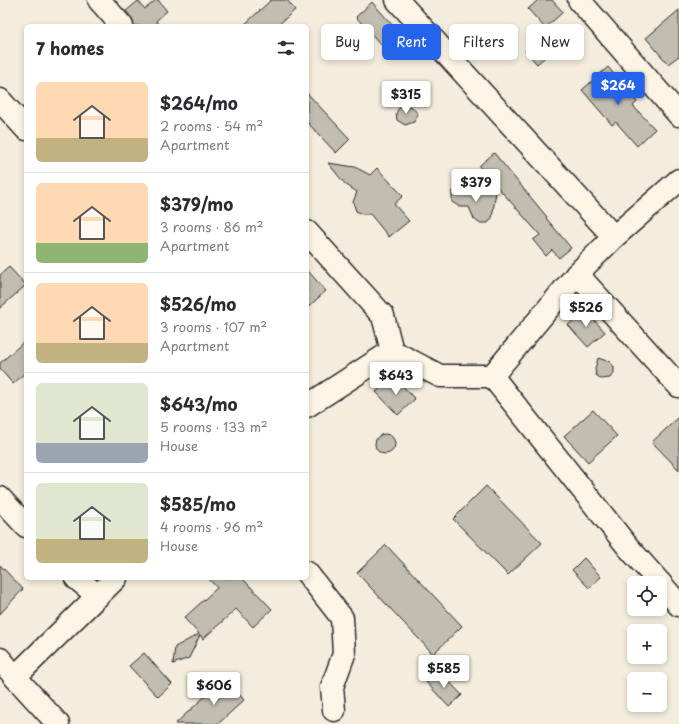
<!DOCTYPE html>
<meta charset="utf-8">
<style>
:root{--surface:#fff;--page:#f2f2f3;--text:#2b2b33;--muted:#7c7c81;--line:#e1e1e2;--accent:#2563eb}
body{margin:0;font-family:"Playpen Sans",sans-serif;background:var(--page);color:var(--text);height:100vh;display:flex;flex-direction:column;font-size:15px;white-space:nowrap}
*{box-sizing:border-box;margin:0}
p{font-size:13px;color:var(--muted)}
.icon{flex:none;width:22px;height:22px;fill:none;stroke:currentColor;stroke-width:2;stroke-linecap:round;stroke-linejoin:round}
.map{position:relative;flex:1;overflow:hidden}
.details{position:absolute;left:24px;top:24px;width:285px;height:556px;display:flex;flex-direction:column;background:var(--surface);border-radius:6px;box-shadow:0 2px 6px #0003}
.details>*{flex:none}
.guide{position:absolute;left:321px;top:24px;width:298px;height:36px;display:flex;gap:8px}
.tools{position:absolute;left:627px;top:576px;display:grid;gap:8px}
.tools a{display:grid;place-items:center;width:40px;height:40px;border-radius:6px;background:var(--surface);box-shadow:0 2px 6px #0003;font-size:20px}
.price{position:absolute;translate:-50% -34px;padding:0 9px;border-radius:4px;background:#fff;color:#222;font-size:13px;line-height:26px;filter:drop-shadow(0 1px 2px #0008)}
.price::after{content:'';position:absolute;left:50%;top:24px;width:12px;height:9px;margin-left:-6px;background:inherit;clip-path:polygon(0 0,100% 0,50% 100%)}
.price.on{background:var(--accent);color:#fff}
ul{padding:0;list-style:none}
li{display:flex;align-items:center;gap:12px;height:100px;padding:0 12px}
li+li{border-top:1px solid var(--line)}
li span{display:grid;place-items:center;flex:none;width:112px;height:80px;border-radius:6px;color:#555}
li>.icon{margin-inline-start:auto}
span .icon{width:48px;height:48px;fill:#fffc;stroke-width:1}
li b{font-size:17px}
h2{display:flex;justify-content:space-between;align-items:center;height:48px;padding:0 12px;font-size:17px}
.tag{padding:0 14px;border-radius:6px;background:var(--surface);box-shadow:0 2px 6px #0003;font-size:14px;line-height:36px}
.tag.on{background:var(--accent);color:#fff}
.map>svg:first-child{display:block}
.building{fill:#c2bdb1;stroke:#2b2b2b}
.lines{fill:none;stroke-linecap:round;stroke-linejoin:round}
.minor-casing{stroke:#2b2b2b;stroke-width:25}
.minor{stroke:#fcf5e5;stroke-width:22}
</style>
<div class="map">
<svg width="679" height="724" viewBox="0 0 679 724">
<rect width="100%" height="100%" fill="#f4edde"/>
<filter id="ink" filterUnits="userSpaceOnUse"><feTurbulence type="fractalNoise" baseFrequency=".025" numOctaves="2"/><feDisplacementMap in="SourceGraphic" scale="8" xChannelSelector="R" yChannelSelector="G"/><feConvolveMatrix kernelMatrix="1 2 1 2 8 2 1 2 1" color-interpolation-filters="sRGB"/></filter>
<g filter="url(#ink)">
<g class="building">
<polygon points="156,0 158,0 167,11 156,21 160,26 134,26 132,18 126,11 138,1 145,9"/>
<polygon points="271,0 287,0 295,10 277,26 243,26"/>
<polygon points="538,0 552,0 563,12 545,28 528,9"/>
<polygon points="372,2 400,34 384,48 356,17"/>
<polygon points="679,10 679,56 668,64 646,38"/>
<polygon points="538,38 551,52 537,64 525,51"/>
<polygon points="608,67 637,102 633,106 655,129 637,146 616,122 612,125 582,90"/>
<polygon points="307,93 350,139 336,153 307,122"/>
<polygon points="405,105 412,107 418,114 414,122 405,125 397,120 396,113 399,108"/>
<polygon points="494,153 547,217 546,218 571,248 559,258 552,250 546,256 533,240 540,235 479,166"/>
<polygon points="328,163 355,167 370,175 377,168 403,196 394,204 409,221 389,237 370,214 362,214 356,211 353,202 357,192 345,184"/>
<polygon points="460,187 496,192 492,218 488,223 479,223 474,219 469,207 460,207 452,202 452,192"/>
<polygon points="9,267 26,285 0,308 0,275"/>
<polygon points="307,270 326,291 307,308"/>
<polygon points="585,310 605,332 588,347 568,325"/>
<polygon points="26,340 26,372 13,384 0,369 0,363"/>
<polygon points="598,358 610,362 614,367 614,373 610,378 601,379 596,375 595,369"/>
<polygon points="393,376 415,399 398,415 376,392"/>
<polygon points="593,410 617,436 588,462 564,436"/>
<polygon points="679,417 679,470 652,442"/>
<circle cx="385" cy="444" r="10"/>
<polygon points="486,486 542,543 508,575 453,519"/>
<polygon points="386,545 462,626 433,654 357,573"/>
<polygon points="584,558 601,577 589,588 572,570"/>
<polygon points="0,565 23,589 0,614"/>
<polygon points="208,578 242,578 272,609 253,627 236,609 203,639 200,635 189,658 173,664 175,647 199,634 184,618 217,588"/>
<polygon points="144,653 172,684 158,697 129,666"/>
<polygon points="439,671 462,695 449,707 426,682"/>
<polygon points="225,678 244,700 218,724 175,724"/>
</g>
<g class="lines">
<g class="minor-casing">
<g id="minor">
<polyline points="99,0 122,26"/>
<polyline points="397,0 614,237"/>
<polyline points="579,0 679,115"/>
<polyline points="0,100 26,129"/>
<polyline points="307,232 383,316 392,351 440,376 492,376"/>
<polyline points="577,274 679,386"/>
<polyline points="492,376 577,274 614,237 679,180"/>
<polyline points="492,376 628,547 660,583"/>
<polyline points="307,406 392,351"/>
<polyline points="0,498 26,526"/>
<polyline points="307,573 342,618 344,654 332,687 334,710"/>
<polyline points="76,578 98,596"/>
<polyline points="660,583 679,605"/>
<polyline points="0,659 15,677"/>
<polyline points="58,724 15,677 116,578"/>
</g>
</g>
<use href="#minor" class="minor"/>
</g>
</g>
</svg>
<div class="tools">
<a><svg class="icon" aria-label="locate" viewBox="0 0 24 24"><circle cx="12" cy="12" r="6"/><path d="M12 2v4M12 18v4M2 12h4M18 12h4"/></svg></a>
<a>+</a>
<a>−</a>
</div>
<b class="price on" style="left:618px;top:106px">$264</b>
<b class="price" style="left:406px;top:115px">$315</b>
<b class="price" style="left:476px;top:203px">$379</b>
<b class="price" style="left:586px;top:328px">$526</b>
<b class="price" style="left:396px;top:396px">$643</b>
<b class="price" style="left:444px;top:689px">$585</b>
<b class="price" style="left:214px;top:706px">$606</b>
<div class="guide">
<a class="tag">Buy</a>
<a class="tag on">Rent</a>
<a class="tag">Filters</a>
<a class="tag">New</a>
</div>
<section class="details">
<h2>7 homes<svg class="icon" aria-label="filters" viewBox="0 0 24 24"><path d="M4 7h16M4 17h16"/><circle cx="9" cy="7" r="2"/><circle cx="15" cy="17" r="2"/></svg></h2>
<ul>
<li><span style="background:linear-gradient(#ffd9b3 70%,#c2b280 0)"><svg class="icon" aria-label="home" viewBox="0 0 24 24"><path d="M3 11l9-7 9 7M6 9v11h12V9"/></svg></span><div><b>$264/mo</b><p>2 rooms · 54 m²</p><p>Apartment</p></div></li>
<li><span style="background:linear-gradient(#ffd9b3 75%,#8fb573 0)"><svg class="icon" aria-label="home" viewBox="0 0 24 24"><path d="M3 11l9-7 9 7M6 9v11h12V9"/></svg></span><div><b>$379/mo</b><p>3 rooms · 86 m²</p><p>Apartment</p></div></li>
<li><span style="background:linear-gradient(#ffd9b3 75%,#c2b280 0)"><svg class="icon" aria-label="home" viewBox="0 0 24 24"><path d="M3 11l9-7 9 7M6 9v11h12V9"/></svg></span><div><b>$526/mo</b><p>3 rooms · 107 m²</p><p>Apartment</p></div></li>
<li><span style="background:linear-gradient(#dfe7d0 75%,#9aa5b1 0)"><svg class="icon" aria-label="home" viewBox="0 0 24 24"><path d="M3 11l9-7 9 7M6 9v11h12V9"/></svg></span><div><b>$643/mo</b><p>5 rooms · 133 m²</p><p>House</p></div></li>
<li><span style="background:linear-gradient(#dfe7d0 70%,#c2b280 0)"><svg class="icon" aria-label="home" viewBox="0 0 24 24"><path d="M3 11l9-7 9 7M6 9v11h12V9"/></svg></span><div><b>$585/mo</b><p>4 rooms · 96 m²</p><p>House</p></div></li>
</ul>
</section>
</div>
